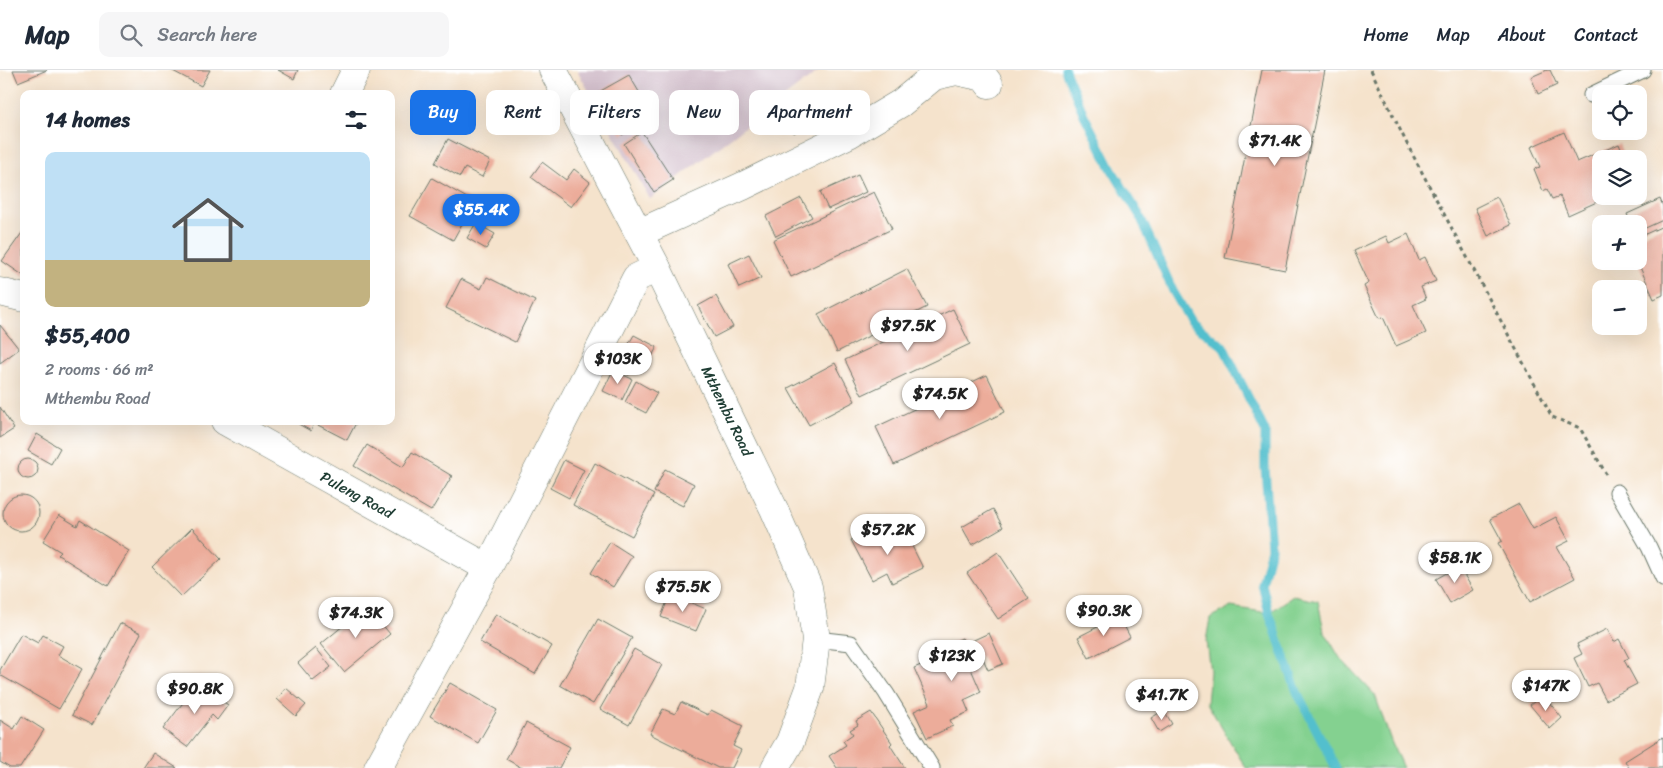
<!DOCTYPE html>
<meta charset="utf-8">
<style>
:root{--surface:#fff;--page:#f6f6f7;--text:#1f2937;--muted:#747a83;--line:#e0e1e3;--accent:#1a73e8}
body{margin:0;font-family:Sriracha,sans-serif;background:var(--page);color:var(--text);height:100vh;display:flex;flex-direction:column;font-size:19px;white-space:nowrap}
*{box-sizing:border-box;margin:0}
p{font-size:16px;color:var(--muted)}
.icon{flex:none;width:28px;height:28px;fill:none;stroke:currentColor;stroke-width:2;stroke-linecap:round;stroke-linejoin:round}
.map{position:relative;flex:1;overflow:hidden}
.panel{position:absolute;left:20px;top:20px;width:375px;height:335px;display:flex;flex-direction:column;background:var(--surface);border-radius:10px;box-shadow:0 5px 20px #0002}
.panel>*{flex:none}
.guide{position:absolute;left:410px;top:20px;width:475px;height:45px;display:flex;gap:10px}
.tools{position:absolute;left:1592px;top:15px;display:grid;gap:10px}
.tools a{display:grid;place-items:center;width:55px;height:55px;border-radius:10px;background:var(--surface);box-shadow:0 5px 20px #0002;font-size:25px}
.price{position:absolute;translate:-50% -42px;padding:0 11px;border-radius:18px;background:#fff;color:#222;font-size:16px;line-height:32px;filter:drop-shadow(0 1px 2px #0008)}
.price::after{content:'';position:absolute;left:50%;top:30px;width:15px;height:11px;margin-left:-8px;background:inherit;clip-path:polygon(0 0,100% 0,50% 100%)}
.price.selected{background:var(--accent);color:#fff}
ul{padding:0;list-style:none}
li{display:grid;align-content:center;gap:10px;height:265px;padding:0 25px}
li span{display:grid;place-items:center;height:155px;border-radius:10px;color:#555}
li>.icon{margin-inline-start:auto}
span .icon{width:90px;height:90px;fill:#fffc;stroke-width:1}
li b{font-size:21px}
h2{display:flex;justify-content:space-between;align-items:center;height:60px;padding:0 25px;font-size:21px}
.pill{padding:0 18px;border-radius:10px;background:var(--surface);box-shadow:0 5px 20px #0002;font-size:18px;line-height:45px}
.pill.selected{background:var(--accent);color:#fff}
header{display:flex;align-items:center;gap:30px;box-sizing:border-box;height:70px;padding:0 25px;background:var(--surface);border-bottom:1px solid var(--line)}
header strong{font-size:24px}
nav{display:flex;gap:28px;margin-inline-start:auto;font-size:18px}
.search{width:350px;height:45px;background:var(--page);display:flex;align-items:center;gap:12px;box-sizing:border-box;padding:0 18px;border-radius:10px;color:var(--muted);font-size:19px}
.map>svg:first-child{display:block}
.industrial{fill:#d1bdca}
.green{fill:#84d190;stroke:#528762}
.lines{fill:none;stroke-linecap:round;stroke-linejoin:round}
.stream{stroke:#53bfcd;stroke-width:9}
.building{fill:#ecac9a}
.service-casing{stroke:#6a7769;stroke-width:17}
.minor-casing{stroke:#6a7769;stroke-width:29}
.path{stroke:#6a7769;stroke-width:3;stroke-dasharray:4 4;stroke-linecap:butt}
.service{stroke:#fff;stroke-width:15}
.minor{stroke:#fff;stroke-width:28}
.labels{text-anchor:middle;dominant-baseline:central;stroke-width:4;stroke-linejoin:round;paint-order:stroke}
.street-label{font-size:15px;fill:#1f3d34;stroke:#fff}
</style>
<header>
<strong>Map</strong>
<div class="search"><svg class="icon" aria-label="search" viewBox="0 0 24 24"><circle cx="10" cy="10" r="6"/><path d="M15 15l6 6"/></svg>Search here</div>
<nav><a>Home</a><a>Map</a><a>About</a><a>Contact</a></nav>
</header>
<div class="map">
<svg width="1663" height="698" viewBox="0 0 1663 698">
<rect width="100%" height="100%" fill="#fff"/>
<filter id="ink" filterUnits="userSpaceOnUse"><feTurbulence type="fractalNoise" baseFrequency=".02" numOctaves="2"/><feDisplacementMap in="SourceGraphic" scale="10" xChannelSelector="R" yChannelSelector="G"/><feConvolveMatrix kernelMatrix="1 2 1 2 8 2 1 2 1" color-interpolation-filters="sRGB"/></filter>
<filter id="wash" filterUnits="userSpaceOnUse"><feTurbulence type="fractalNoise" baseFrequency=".0096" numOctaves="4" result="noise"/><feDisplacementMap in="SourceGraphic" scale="20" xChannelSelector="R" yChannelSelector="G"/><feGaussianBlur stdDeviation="1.12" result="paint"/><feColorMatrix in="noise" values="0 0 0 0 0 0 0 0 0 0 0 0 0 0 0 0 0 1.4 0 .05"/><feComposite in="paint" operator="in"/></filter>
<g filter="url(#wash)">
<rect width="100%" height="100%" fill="#f5e3cc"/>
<polygon class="industrial" points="580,0 820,0 650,129 578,2"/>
<polygon class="green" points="1293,526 1318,531 1324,561 1340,588 1375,625 1391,671 1403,698 1246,698 1207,633 1210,601 1206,571 1210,548 1231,537 1269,543"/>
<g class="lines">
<polyline class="stream" points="1065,0 1084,45 1112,100 1140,146 1173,221 1191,252 1223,276 1265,361 1265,398 1271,478 1262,514 1269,543 1297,622 1336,698"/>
</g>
<g id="blocks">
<g class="building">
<polygon points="13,0 47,0 18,12"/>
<polygon points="171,0 210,0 201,16"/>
<polygon points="278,0 298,0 294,9"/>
<polygon points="1262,0 1325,0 1285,200 1225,188"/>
<polygon points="1547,0 1550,0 1557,15 1538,24 1531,7"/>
<polygon points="629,5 654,47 622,65 597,23"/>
<polygon points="808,31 819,47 794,63 783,48"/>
<polygon points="642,62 673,110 654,122 624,74"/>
<polygon points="1564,62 1577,92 1619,74 1625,89 1601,89 1601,126 1610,126 1568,145 1560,126 1552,129 1547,119 1543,121 1534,99 1540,97 1531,77"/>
<polygon points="448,69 490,91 482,107 465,98 460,107 435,93"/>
<polygon points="542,92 566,110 574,99 590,112 571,137 531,107"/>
<polygon points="858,105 866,122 828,139 820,122"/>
<polygon points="432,108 474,132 453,170 410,146"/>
<polygon points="874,122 892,159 791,207 773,170"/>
<polygon points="1497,127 1511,155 1488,166 1475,138"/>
<polygon points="801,128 812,147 776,166 766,146"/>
<polygon points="1660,129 1663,136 1663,150 1639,161 1639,154 1631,154 1627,144"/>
<polygon points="476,153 495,164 486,179 467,168"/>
<polygon points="1663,156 1663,225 1654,229 1639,195 1644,192 1639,181 1639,167"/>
<polygon points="24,160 24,206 2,191"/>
<polygon points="1408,164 1419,190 1425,187 1436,211 1421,217 1426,229 1413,235 1426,263 1396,276 1383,247 1379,248 1364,216 1369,213 1354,181 1386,166 1389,173"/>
<polygon points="749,184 761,208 739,218 728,194"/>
<polygon points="907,199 927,237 837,282 818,244"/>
<polygon points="487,207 535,231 515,272 446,238 461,209 481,219"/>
<polygon points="716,226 733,257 714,267 698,236"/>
<polygon points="953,239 970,274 862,325 845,290"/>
<polygon points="0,255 19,279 0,293"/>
<polygon points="634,265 657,277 644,301 635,295 629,305 615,297"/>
<polygon points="835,293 855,331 809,355 788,318"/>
<polygon points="613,300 632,309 622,330 603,321"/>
<polygon points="987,305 1005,342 894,395 876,357"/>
<polygon points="636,311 657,323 646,343 625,332"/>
<polygon points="0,337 14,359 0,368"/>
<polygon points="293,351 357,351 347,370 314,353 311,361"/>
<polygon points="37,364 60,378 51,394 28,381"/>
<polygon points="367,375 403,397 412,382 452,406 431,441 354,396"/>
<circle cx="28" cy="399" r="10"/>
<polygon points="564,390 584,400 569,428 550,418"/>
<polygon points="595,393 654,425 632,466 573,435"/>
<polygon points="665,399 694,414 683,436 654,422"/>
<circle cx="21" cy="443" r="18"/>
<polygon points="1519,434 1533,459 1556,447 1569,471 1557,477 1575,508 1530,532 1498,473 1502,471 1490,449"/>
<polygon points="993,439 1003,457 972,475 962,457"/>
<polygon points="59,445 77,456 80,450 129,481 108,516 58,485 61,482 43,471"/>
<polygon points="192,458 221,489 181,527 152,497"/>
<polygon points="903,458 923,498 892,513 887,502 872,510 851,470 870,461 876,473"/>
<polygon points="610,472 632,486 613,517 591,503"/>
<polygon points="998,482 1029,529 998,549 967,503"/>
<polygon points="1459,496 1473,520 1450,533 1436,509"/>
<polygon points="670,524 706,539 696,561 661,547"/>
<polygon points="367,536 390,564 344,602 321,574"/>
<polygon points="496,544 552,576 535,604 480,572"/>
<polygon points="1119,546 1130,567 1089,588 1078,567"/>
<polygon points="598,549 632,568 593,634 560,615"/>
<polygon points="120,553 141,563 92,655 72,645"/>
<polygon points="1607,559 1614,572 1619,569 1629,588 1624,590 1637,614 1606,630 1597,613 1588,617 1574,588 1582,584 1577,574"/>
<polygon points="989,563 1003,594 988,600 982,586 968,592 981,622 964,630 969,642 950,650 953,656 927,668 914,641 930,634 914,598 939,587 936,580 962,568 965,574"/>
<polygon points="21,564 38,573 43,565 63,576 58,585 82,599 59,639 0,605 0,600"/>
<polygon points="316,578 331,597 313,611 298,593"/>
<polygon points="634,579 662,595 629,655 600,639"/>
<polygon points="198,613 228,635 217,650 212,645 187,677 163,659"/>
<polygon points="450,613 497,640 478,673 430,646"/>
<polygon points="286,618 306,635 296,646 277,629"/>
<polygon points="1543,625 1562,648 1550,659 1530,635"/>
<polygon points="681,632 708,645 711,640 743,656 733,676 741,680 732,698 718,698 650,664 663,639 675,644"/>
<polygon points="1164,640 1172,654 1159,662 1151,648"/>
<polygon points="871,642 892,673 890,675 905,698 837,698 829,686 846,675 843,671 853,664 850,660 858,655 856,651"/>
<polygon points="22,646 44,660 20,698 10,698 0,692 0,650 14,659"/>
<polygon points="526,653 570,677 559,698 522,698 506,689"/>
<polygon points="1663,667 1663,698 1629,698 1625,691"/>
<polygon points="153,683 177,698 143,698"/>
</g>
</g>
</g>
<g filter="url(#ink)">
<use href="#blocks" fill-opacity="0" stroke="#6a7769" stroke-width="1"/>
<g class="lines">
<g class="service-casing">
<g id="service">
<polyline points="1591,25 1643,0"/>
<polyline points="1617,422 1649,477 1663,508"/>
<polyline points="816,569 851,573 886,623 932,698"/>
</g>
</g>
<g class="minor-casing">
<g id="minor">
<polyline points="553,0 657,198 774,439 808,517 816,569 810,618 790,672 775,698"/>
<polyline points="344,24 356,0"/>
<polyline points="639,163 743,116 849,64 901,33 934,6 956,1 984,7 989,14"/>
<polyline points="0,222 24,228"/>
<polyline points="225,351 488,498"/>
<polyline points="378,698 488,498 636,208 657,198"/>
</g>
</g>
<polyline class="path" points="1371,0 1408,76 1552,347 1580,358 1606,404"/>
<use href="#service" class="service"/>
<use href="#minor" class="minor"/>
</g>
</g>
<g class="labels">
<g class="street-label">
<text transform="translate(727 341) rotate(64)">Mthembu Road</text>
<text transform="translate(357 425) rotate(29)">Puleng Road</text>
</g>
</g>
</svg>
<div class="tools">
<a><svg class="icon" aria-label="locate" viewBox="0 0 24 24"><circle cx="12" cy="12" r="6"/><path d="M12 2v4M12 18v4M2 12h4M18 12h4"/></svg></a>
<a><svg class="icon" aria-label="layers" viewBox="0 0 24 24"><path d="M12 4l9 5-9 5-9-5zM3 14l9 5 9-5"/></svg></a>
<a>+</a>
<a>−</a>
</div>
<b class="price" style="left:1275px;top:97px">$71.4K</b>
<b class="price selected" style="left:481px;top:166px">$55.4K</b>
<b class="price" style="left:908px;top:282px">$97.5K</b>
<b class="price" style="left:618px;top:315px">$103K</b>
<b class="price" style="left:940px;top:350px">$74.5K</b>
<b class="price" style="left:888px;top:486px">$57.2K</b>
<b class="price" style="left:1455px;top:514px">$58.1K</b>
<b class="price" style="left:683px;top:543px">$75.5K</b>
<b class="price" style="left:1104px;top:567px">$90.3K</b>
<b class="price" style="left:356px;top:569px">$74.3K</b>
<b class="price" style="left:952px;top:612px">$123K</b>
<b class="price" style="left:1546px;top:642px">$147K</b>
<b class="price" style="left:195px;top:645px">$90.8K</b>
<b class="price" style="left:1162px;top:651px">$41.7K</b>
<div class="guide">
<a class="pill selected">Buy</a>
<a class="pill">Rent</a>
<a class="pill">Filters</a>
<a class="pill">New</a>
<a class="pill">Apartment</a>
</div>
<section class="panel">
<h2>14 homes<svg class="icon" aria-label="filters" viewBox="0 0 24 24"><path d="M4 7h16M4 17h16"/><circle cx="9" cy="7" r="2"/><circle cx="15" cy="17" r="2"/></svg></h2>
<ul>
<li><span style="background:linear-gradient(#bfe0f5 70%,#c2b280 0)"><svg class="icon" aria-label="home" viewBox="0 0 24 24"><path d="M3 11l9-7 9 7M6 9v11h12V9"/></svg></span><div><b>$55,400</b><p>2 rooms · 66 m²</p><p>Mthembu Road</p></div></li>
</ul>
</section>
</div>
